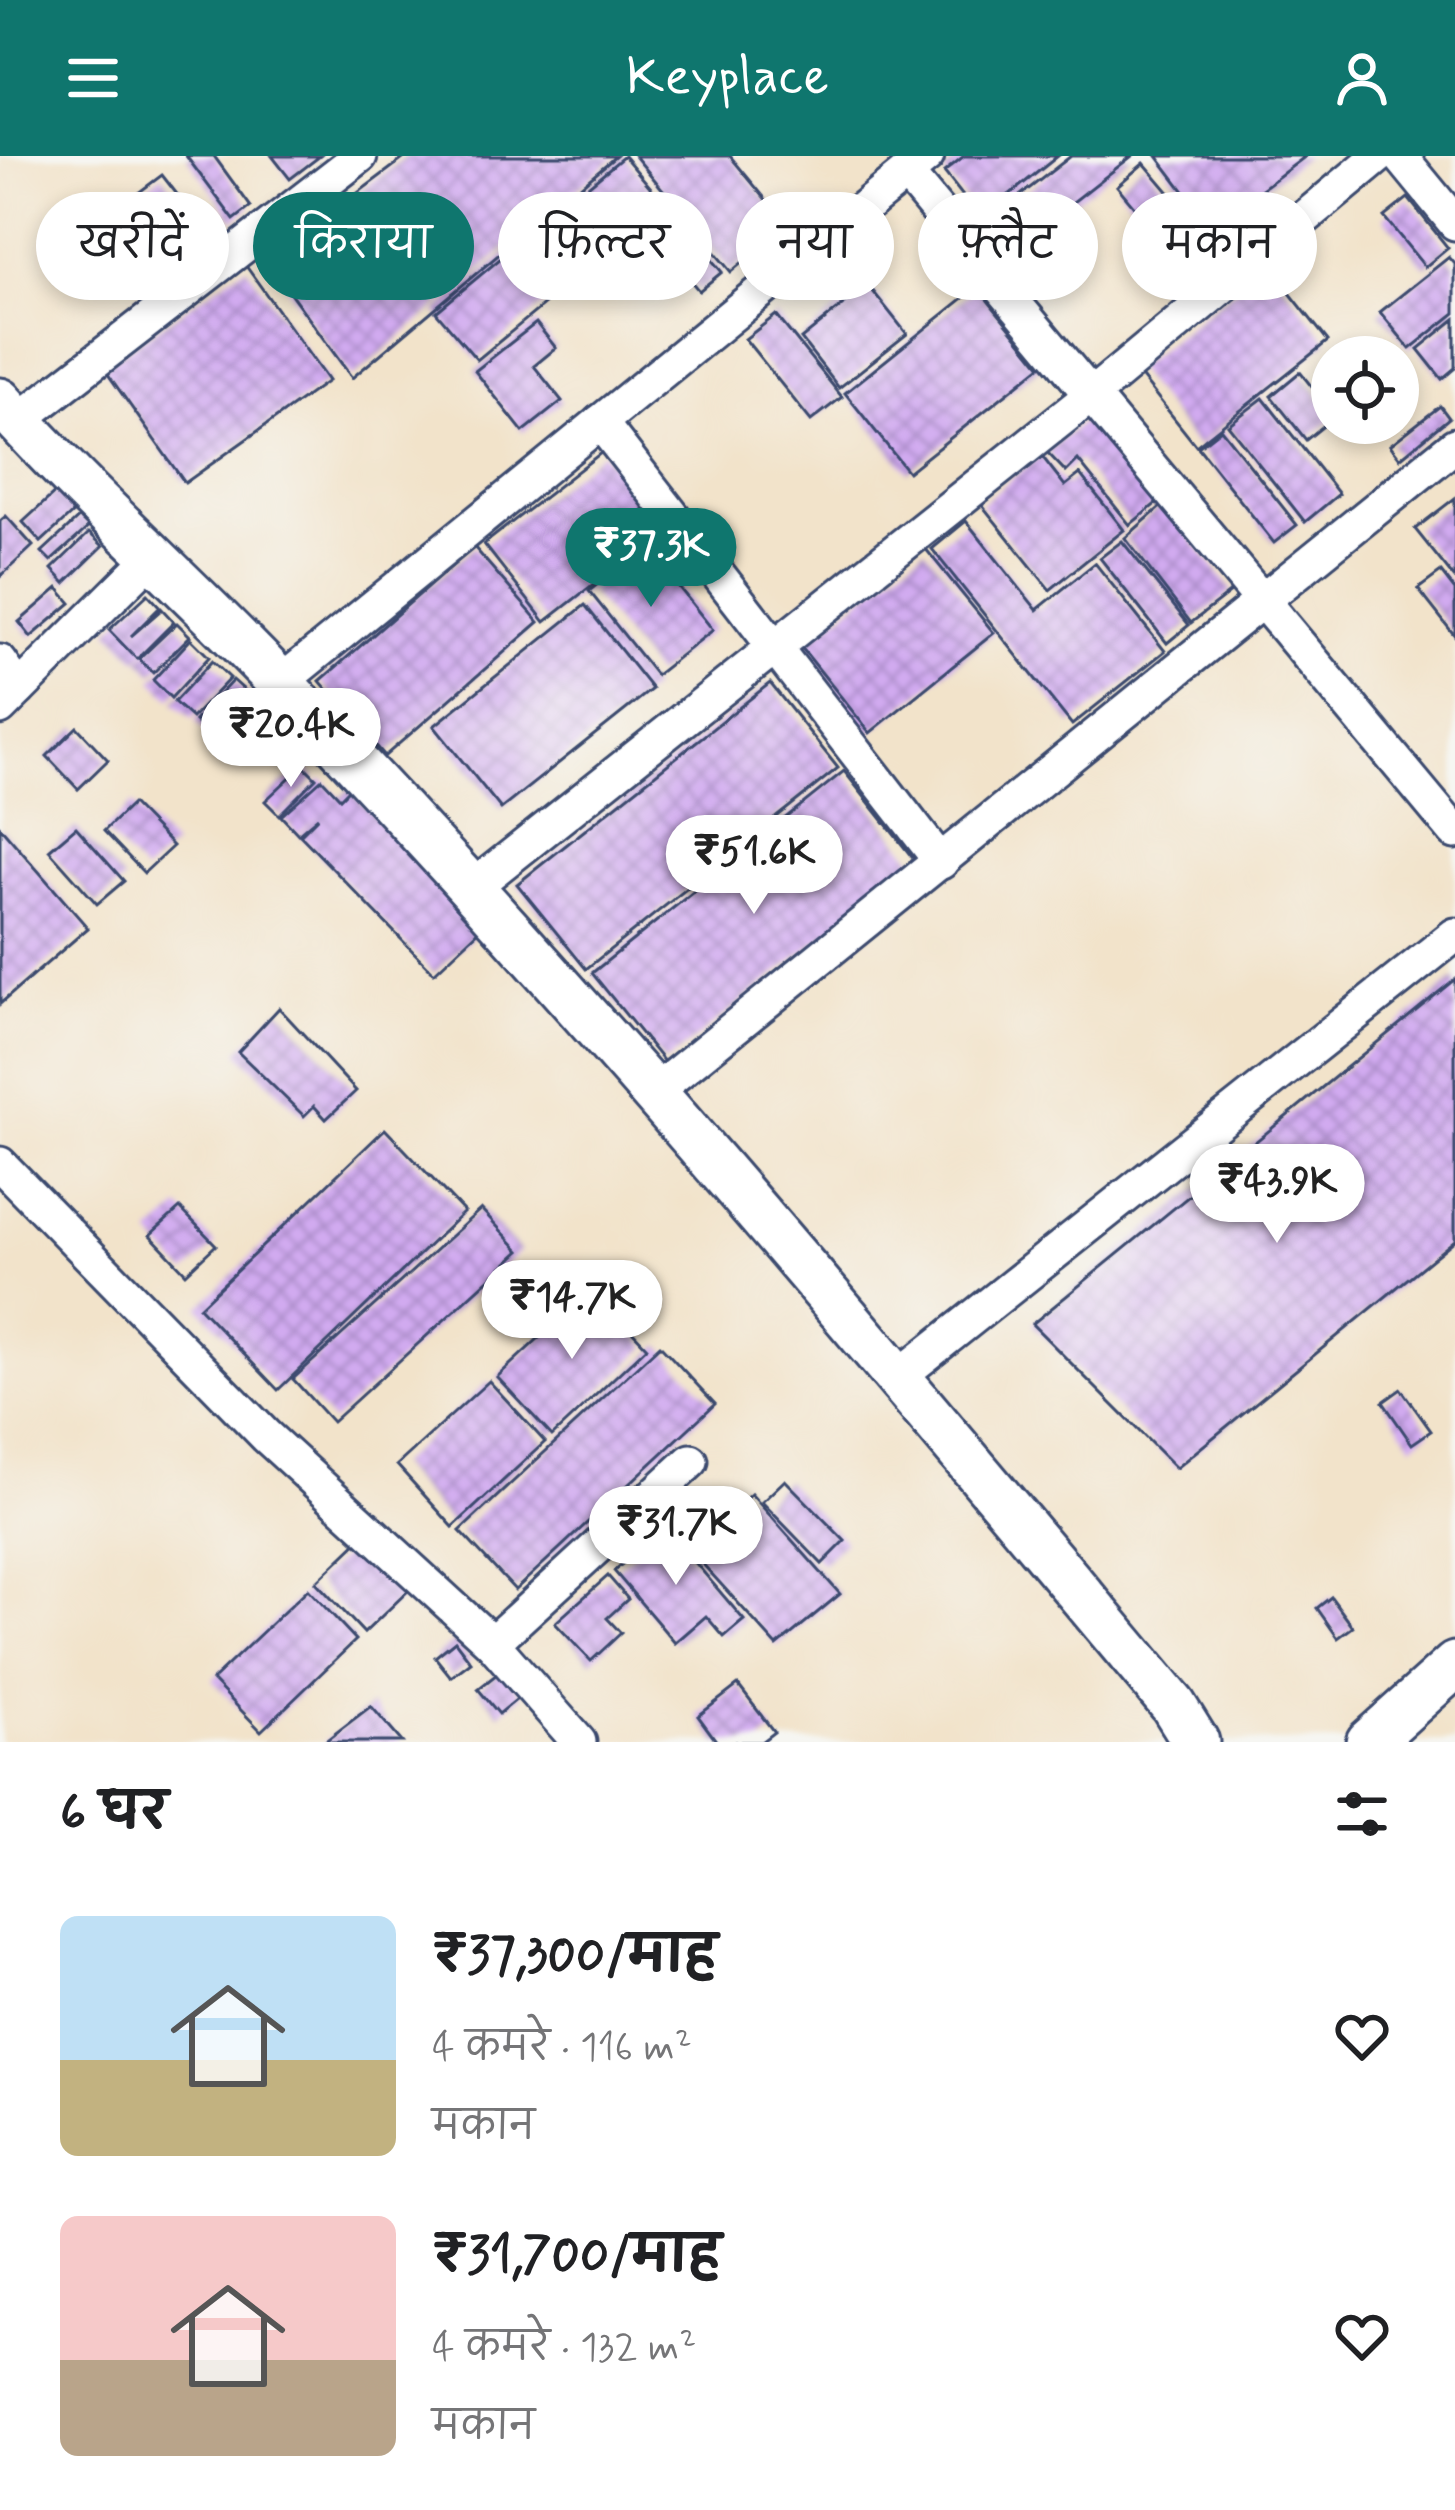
<!DOCTYPE html>
<html lang="hi">
<meta charset="utf-8">
<style>
:root{--surface:#fff;--page:#f2f2f2;--text:#202124;--muted:#757577;--accent:#0f766e}
body{margin:0;font-family:Mynerve,"Playpen Sans Deva",sans-serif;background:var(--page);color:var(--text);height:100vh;display:flex;flex-direction:column;font-size:45px;white-space:nowrap}
*{box-sizing:border-box;margin:0}
p{font-size:39px;color:var(--muted)}
.icon{flex:none;width:66px;height:66px;fill:none;stroke:currentColor;stroke-width:2;stroke-linecap:round;stroke-linejoin:round}
.map{position:relative;height:1586px;overflow:hidden}
.sheet{display:flex;flex-direction:column;background:var(--surface);flex:1}
.sheet>*{flex:none}
.hud{position:absolute;left:36px;top:36px;width:1383px;height:108px;display:flex;gap:24px}
.tools{position:absolute;left:1311px;top:180px;display:grid;gap:24px}
.tools a{display:grid;place-items:center;width:108px;height:108px;border-radius:50%;background:var(--surface);box-shadow:0 6px 18px #0003;font-size:60px}
.price{position:absolute;translate:-50% -102px;padding:0 27px;border-radius:42px;background:#fff;color:#222;font-size:39px;line-height:78px;filter:drop-shadow(0 3px 6px #0008)}
.price::after{content:'';position:absolute;left:50%;top:72px;width:36px;height:27px;margin-left:-18px;background:inherit;clip-path:polygon(0 0,100% 0,50% 100%)}
.price.current{background:var(--accent);color:#fff}
ul{padding:0;list-style:none}
li{display:flex;align-items:center;gap:36px;height:300px;padding:0 60px}
li span{display:grid;place-items:center;flex:none;width:336px;height:240px;border-radius:18px;color:#555}
li>.icon{margin-inline-start:auto}
span .icon{width:144px;height:144px;fill:#fffc;stroke-width:1}
li b{font-size:51px}
h2{display:flex;justify-content:space-between;align-items:center;height:144px;padding:0 60px;font-size:51px}
.chip{padding:0 42px;border-radius:54px;background:var(--surface);box-shadow:0 6px 18px #0003;font-size:42px;line-height:108px}
.chip.current{background:var(--accent);color:#fff}
header{display:flex;justify-content:space-between;align-items:center;height:156px;padding:0 60px;background:var(--accent);color:#fff;font-size:54px;font-weight:600}
.map>svg:first-child{display:block}
.building{fill:url(#building-cross-hatch)}
.lines{fill:none;stroke-linecap:round;stroke-linejoin:round}
.street-casing{stroke:#3b4a6e;stroke-width:39}
.secondary-casing{stroke:#3b4a6e;stroke-width:51}
.street{stroke:#fff;stroke-width:33}
.secondary{stroke:#fff;stroke-width:45}
</style>
<header><svg class="icon" aria-label="menu" viewBox="0 0 24 24"><path d="M4 6h16M4 12h16M4 18h16"/></svg>Keyplace<svg class="icon" aria-label="person" viewBox="0 0 24 24"><circle cx="12" cy="8" r="4"/><path d="M4 21q1-7 8-7t8 7"/></svg></header>
<div class="map">
<svg width="1455" height="1586" viewBox="0 0 1455 1586">
<defs>
<pattern id="building-cross-hatch" width="8" height="8" patternUnits="userSpaceOnUse" patternTransform="scale(3)"><rect width="8" height="8" fill="#d1aaf0"/><path d="M0 0l8 8M0 8l8-8" fill="none" stroke="#a98bc6"/></pattern>
</defs>
<rect width="100%" height="100%" fill="#f6f6f2"/>
<filter id="ink" filterUnits="userSpaceOnUse"><feTurbulence type="fractalNoise" baseFrequency=".00833" numOctaves="2"/><feDisplacementMap in="SourceGraphic" scale="24" xChannelSelector="R" yChannelSelector="G"/><feConvolveMatrix kernelMatrix="1 2 1 2 8 2 1 2 1" color-interpolation-filters="sRGB"/></filter>
<filter id="wash" filterUnits="userSpaceOnUse"><feTurbulence type="fractalNoise" baseFrequency=".004" numOctaves="4" result="noise"/><feDisplacementMap in="SourceGraphic" scale="48" xChannelSelector="R" yChannelSelector="G"/><feGaussianBlur stdDeviation="2.7" result="paint"/><feColorMatrix in="noise" values="0 0 0 0 0 0 0 0 0 0 0 0 0 0 0 0 0 1.4 0 .05"/><feComposite in="paint" operator="in"/></filter>
<g filter="url(#wash)">
<rect width="100%" height="100%" fill="#f2e3ca"/>
<g id="blocks">
<g class="building">
<polygon points="186,0 214,0 251,51 234,64"/>
<polygon points="272,0 320,0 290,23"/>
<polygon points="407,0 616,0 352,222 267,105"/>
<polygon points="624,0 722,116 699,135 643,67 477,204 436,156"/>
<polygon points="635,0 730,0 787,69 731,116"/>
<polygon points="964,0 1058,0 980,62 944,16"/>
<polygon points="1071,0 1132,0 1004,100 981,70"/>
<polygon points="1157,0 1306,0 1211,71"/>
<polygon points="1144,7 1189,60 1161,83 1117,30"/>
<polygon points="162,19 194,60 153,90 122,49"/>
<polygon points="1408,42 1448,92 1425,111 1384,61"/>
<polygon points="1449,101 1455,108 1455,157 1410,193 1380,156"/>
<polygon points="1267,108 1328,185 1196,290 1135,213"/>
<polygon points="246,110 328,225 185,327 103,211"/>
<polygon points="868,129 907,178 839,232 801,183"/>
<polygon points="977,131 1041,210 908,316 845,237"/>
<polygon points="776,159 842,241 811,265 745,183"/>
<polygon points="1455,163 1455,212 1442,223 1418,193"/>
<polygon points="536,167 556,192 534,210 562,245 523,276 475,215"/>
<polygon points="1300,216 1332,256 1332,263 1306,284 1271,240"/>
<polygon points="1263,242 1339,338 1305,366 1228,269"/>
<polygon points="1440,250 1449,262 1400,302 1390,289"/>
<polygon points="1093,257 1158,346 1130,369 1078,304 1066,316 1047,296"/>
<polygon points="1221,273 1297,369 1274,387 1198,291"/>
<polygon points="602,296 663,374 545,466 484,388"/>
<polygon points="1041,299 1065,330 1080,318 1124,374 1050,434 981,348"/>
<polygon points="58,334 76,354 41,386 23,366"/>
<polygon points="1455,342 1455,423 1415,373"/>
<polygon points="1164,348 1232,435 1191,467 1125,382"/>
<polygon points="82,359 91,369 51,405 42,396"/>
<polygon points="6,360 33,390 0,421 0,365"/>
<polygon points="966,365 1037,454 1095,407 1165,495 1072,569 932,393"/>
<polygon points="89,377 103,390 65,427 52,413"/>
<polygon points="1122,385 1189,469 1167,487 1100,402"/>
<polygon points="646,390 713,474 656,519 589,435"/>
<polygon points="474,391 539,466 385,600 320,525"/>
<polygon points="925,392 994,477 870,577 801,491"/>
<polygon points="1441,416 1455,434 1455,480 1418,433"/>
<polygon points="58,432 71,447 31,481 19,466"/>
<polygon points="148,438 160,451 131,480 162,453 174,466 137,503 109,474"/>
<polygon points="585,449 652,533 501,653 434,570"/>
<polygon points="177,467 190,480 153,517 139,503"/>
<polygon points="191,483 209,501 171,542 153,524"/>
<polygon points="212,505 230,522 192,562 174,546"/>
<polygon points="233,524 252,541 213,582 195,565"/>
<polygon points="770,527 838,612 586,813 517,728"/>
<polygon points="250,546 269,563 231,604 212,587"/>
<polygon points="77,571 108,604 78,633 47,600"/>
<polygon points="303,609 316,622 279,659 265,645"/>
<polygon points="844,615 916,706 665,907 592,817"/>
<polygon points="322,623 340,642 349,633 483,771 434,817 300,679 318,661 298,678 281,660"/>
<polygon points="132,648 173,690 144,717 104,675"/>
<polygon points="0,671 88,772 0,848"/>
<polygon points="76,671 124,725 97,748 49,694"/>
<polygon points="1455,823 1455,1084 1176,1312 1032,1168"/>
<polygon points="279,852 356,935 326,963 314,950 304,960 238,896"/>
<polygon points="385,973 464,1056 278,1234 199,1151"/>
<polygon points="180,1052 216,1089 186,1117 150,1079"/>
<polygon points="481,1053 520,1095 332,1266 293,1223"/>
<polygon points="592,1133 647,1191 552,1280 497,1221"/>
<polygon points="660,1189 715,1248 515,1434 460,1375"/>
<polygon points="489,1225 545,1286 453,1371 397,1309"/>
<polygon points="1401,1233 1431,1275 1412,1288 1383,1246"/>
<polygon points="785,1324 845,1385 822,1408 762,1346"/>
<polygon points="751,1338 840,1438 777,1490 690,1394"/>
<polygon points="665,1371 744,1464 724,1481 706,1460 675,1487 614,1415"/>
<polygon points="362,1382 410,1433 364,1477 316,1426"/>
<polygon points="608,1420 628,1443 607,1462 621,1477 591,1505 555,1467"/>
<polygon points="308,1433 356,1484 261,1575 212,1524"/>
<polygon points="1331,1441 1353,1471 1338,1482 1317,1452"/>
<polygon points="455,1485 471,1506 451,1521 435,1501"/>
<polygon points="502,1514 522,1539 499,1558 478,1533"/>
<polygon points="738,1529 774,1576 761,1586 717,1586 698,1560"/>
<polygon points="371,1550 402,1586 324,1586"/>
</g>
</g>
</g>
<g filter="url(#ink)">
<use href="#blocks" fill-opacity="0" stroke="#3b4a6e" stroke-width="3"/>
<g class="lines">
<g class="street-casing">
<g id="street">
<polyline points="1400,0 1455,67"/>
<polyline points="906,17 1455,676"/>
<polyline points="18,265 360,0"/>
<polyline points="600,266 941,706"/>
<polyline points="0,506 19,533"/>
<polyline points="280,527 927,0"/>
<polyline points="0,552 151,402"/>
<polyline points="469,734 1094,237 1379,0"/>
<polyline points="653,937 1455,289"/>
<polyline points="0,1008 266,1280 492,1487 579,1586"/>
<polyline points="898,1221 1455,779"/>
<polyline points="492,1487 691,1305"/>
</g>
</g>
<g class="secondary-casing">
<g id="secondary">
<path d="M0 245C89 344 190 432 282 529 594 855 883 1203 1173 1549L1196 1586"/>
<polyline points="1369,1586 1455,1509"/>
</g>
</g>
<use href="#street" class="street"/>
<use href="#secondary" class="secondary"/>
</g>
</g>
</svg>
<div class="tools">
<a><svg class="icon" aria-label="locate" viewBox="0 0 24 24"><circle cx="12" cy="12" r="6"/><path d="M12 2v4M12 18v4M2 12h4M18 12h4"/></svg></a>
</div>
<b class="price current" style="left:651px;top:454px">₹37.3K</b>
<b class="price" style="left:291px;top:634px">₹20.4K</b>
<b class="price" style="left:754px;top:761px">₹51.6K</b>
<b class="price" style="left:1277px;top:1090px">₹43.9K</b>
<b class="price" style="left:572px;top:1206px">₹14.7K</b>
<b class="price" style="left:676px;top:1432px">₹31.7K</b>
<div class="hud">
<a class="chip">खरीदें</a>
<a class="chip current">किराया</a>
<a class="chip">फ़िल्टर</a>
<a class="chip">नया</a>
<a class="chip">फ़्लैट</a>
<a class="chip">मकान</a>
</div>
</div>
<section class="sheet">
<h2>6 घर<svg class="icon" aria-label="filters" viewBox="0 0 24 24"><path d="M4 7h16M4 17h16"/><circle cx="9" cy="7" r="2"/><circle cx="15" cy="17" r="2"/></svg></h2>
<ul>
<li><span style="background:linear-gradient(#bfe0f5 60%,#c2b280 0)"><svg class="icon" aria-label="home" viewBox="0 0 24 24"><path d="M3 11l9-7 9 7M6 9v11h12V9"/></svg></span><div><b>₹37,300/माह</b><p>4 कमरे · 116 m²</p><p>मकान</p></div><svg class="icon" aria-label="heart" viewBox="0 0 24 24"><path d="M12 20l-8-8c-3-5 5-10 8-4 3-6 11-1 8 4z"/></svg></li>
<li><span style="background:linear-gradient(#f6c9c9 60%,#b9a48a 0)"><svg class="icon" aria-label="home" viewBox="0 0 24 24"><path d="M3 11l9-7 9 7M6 9v11h12V9"/></svg></span><div><b>₹31,700/माह</b><p>4 कमरे · 132 m²</p><p>मकान</p></div><svg class="icon" aria-label="heart" viewBox="0 0 24 24"><path d="M12 20l-8-8c-3-5 5-10 8-4 3-6 11-1 8 4z"/></svg></li>
</ul>
</section>
